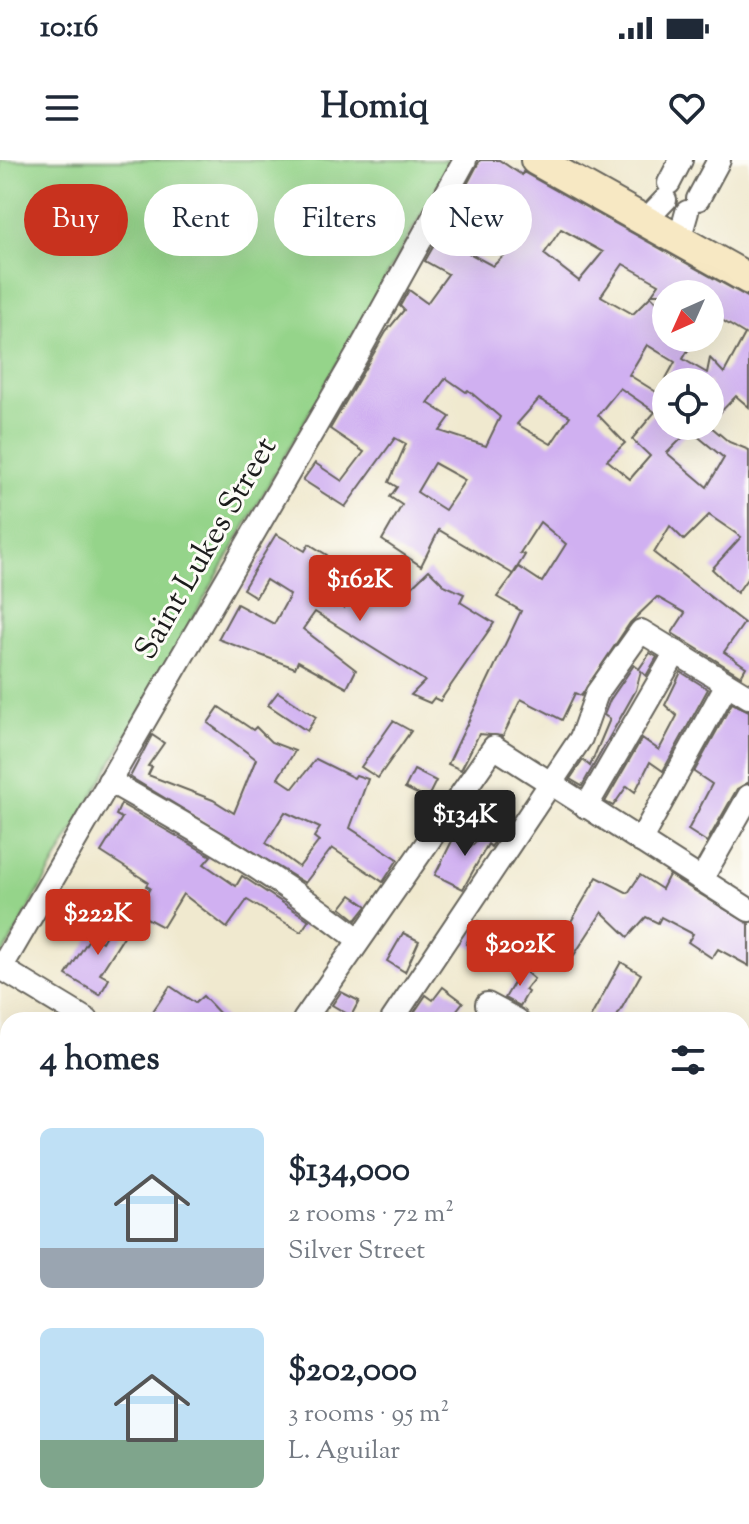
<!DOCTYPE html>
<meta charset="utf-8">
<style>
:root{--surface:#fff;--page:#f6f6f7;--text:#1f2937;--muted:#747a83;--accent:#c8321e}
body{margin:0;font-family:"Sorts Mill Goudy",serif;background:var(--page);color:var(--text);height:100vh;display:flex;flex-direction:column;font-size:30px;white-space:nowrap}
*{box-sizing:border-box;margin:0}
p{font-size:26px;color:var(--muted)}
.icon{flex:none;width:44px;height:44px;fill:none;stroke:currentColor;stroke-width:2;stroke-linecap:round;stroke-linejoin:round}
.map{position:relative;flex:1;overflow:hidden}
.details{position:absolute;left:0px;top:852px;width:750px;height:512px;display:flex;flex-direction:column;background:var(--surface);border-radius:24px 24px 0 0;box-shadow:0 8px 32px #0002}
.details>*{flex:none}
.banner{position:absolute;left:24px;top:24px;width:702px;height:72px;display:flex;gap:16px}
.needle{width:52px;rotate:225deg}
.controls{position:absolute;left:652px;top:120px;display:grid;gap:16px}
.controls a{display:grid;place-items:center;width:72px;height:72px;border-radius:50%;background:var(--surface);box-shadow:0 8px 32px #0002;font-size:40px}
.price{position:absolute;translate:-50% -68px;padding:0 18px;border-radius:8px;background:var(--accent);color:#fff;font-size:26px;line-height:52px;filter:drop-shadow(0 2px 4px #0008)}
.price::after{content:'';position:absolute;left:50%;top:48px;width:24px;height:18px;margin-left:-12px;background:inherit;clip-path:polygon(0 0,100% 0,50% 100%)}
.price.current{background:#222;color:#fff}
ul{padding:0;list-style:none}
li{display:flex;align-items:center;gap:24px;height:200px;padding:0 40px}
li span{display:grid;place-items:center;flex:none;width:224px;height:160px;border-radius:12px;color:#555}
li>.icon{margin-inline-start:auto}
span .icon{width:96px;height:96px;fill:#fffc;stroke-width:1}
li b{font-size:34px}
h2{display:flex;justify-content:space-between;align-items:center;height:96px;padding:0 40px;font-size:34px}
.pill{padding:0 28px;border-radius:36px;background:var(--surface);box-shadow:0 8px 32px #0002;font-size:28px;line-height:72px}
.pill.current{background:var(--accent);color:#fff}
.status{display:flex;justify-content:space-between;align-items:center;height:56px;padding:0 40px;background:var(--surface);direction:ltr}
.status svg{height:22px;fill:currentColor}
header{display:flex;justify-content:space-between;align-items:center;height:104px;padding:0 40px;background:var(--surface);font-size:36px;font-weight:800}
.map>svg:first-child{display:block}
.built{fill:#e6d2f0}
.green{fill:#95d48a;stroke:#587853;stroke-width:2}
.building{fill:#d0b0f1;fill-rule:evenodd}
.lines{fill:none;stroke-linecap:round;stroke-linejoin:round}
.street-casing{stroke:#66645b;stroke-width:26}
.secondary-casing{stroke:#66645b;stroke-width:34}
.street{stroke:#fff;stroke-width:22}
.secondary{stroke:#f7e8c3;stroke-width:30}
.labels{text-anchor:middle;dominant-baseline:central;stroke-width:6;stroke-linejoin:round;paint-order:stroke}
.street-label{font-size:32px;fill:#1c1c1c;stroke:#fdfcf7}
</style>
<div class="status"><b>10:16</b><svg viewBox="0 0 49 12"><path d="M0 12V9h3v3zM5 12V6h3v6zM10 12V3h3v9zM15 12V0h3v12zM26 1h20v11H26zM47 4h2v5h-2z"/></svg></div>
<header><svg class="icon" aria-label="menu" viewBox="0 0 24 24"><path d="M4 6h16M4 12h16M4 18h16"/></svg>Homiq<svg class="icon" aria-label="heart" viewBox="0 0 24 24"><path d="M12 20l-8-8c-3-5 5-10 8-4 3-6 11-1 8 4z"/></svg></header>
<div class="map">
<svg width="749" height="1364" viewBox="0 0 749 1364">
<rect width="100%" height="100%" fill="#fdfcf7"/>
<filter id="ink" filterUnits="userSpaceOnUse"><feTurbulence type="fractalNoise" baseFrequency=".0125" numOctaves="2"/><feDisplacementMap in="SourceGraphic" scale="16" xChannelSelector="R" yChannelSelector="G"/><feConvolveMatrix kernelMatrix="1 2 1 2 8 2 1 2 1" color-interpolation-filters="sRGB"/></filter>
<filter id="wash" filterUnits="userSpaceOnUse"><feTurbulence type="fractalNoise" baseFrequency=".006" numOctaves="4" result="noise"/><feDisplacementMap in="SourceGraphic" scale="32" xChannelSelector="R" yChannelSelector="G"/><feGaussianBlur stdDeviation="1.8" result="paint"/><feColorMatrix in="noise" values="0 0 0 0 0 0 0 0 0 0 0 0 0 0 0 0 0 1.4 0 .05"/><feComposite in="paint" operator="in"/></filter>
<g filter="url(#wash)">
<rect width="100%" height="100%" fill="#f0e9cf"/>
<polygon class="built" points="339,1356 493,1356 495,1361 340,1364"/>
<polygon class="green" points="0,0 452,0 0,800"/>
<g id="blocks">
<g class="building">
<path d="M480 0H499L522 15 523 12 749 138V247L736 236 710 263V222H664L675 202 647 185 629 215 666 238V266H710L729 282 749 290V416L737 433 712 409 741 377 709 355 684 380 670 366 654 393 744 463 724 492 746 507 741 516 672 473 685 453 657 437 630 463 581 536 575 533 562 560 521 539 503 576 479 574 461 610 448 604 521 451 497 437 519 407 542 422 566 384 540 362 520 393 525 395 513 414 439 370 421 406 382 380 402 345 390 337 397 327 389 322 406 284 395 278 345 347 303 320 315 303 342 321 364 292 330 269 386 172 404 150 400 146 409 130 427 143 448 114 425 101 445 66 472 82 467 92 493 106 520 80 474 47 478 42 463 32ZM561 69 603 92 579 121 544 94ZM623 104 659 124 652 134H710V153L745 174 724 213 710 198 707 213 683 199 695 178H666V152L651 136 633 154 601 136ZM446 218 466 232 468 230 500 257 486 286 440 271 450 257 428 243ZM620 228 655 252 632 279 650 296 630 319 607 300 625 283 598 255ZM539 239 570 256 551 284 517 264ZM690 270 724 298 707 327 667 293ZM434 303 465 320 445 350 417 332Z"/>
<polygon points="276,374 305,391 309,384 327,395 310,425 344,448 361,424 379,437 388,425 403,435 429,410 444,425 464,434 460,442 494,463 440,541 434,538 430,543 411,535 425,521 315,452 303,469 356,510 347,528 298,501 295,508 218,479 237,444 274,464 290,435 266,420 256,437 243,429"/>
<polygon points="650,493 657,497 646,516 641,511 636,530 582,626 570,619 583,600 590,606 610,559 604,555 610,540 634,505 639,509"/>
<polygon points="681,512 708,529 663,611 650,602 635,632 627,626 613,646 605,642 642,578 659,590 677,556 665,545"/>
<polygon points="278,532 316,557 307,571 268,545"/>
<polygon points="732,543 749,551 749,622 737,629 707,682 688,670 712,624 694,612"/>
<path d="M219 547 253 570 256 567 271 582 295 591 278 618 293 628 316 599 354 618 356 615 368 619 350 668 398 699 383 722 332 688 305 723 130 617 152 575 164 583 148 606 152 607 148 615 213 640 234 653 256 599 208 563ZM285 652 320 668 314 677 319 681 299 707 266 683Z"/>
<polygon points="393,561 411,571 378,618 361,607"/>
<polygon points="414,610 436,621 427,639 405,628"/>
<polygon points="121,644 211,696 204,704 236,726 242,716 309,760 301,772 247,740 227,768 183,734 163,767 137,753 150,728 146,726 148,722 101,692 122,658 116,655"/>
<polygon points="498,660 497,669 501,672 491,687 488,684 463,729 435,715 453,679 469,688"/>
<polygon points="640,715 662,729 669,715 749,764 749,806 718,789 712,798 688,782 693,774 661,757 658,763 646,757 628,777 602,752 563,812 548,801 597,717 628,733"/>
<polygon points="351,735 367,746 356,760 341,748"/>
<polygon points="118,754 133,762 100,814 109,819 100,835 66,815 91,776 102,782"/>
<polygon points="478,761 506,775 494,799 466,784"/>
<polygon points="403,773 419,781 405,812 387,801"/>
<polygon points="621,802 641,814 615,860 589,860"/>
<polygon points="522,809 534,819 525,830 528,832 520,846 505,838"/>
<polygon points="170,826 195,843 203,836 226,860 147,860"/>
<polygon points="443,827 463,842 449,860 409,860 426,835 433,840"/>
<polygon points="341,832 359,841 351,856 332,845"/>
</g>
</g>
</g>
<g filter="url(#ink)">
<use href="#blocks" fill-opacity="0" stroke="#66645b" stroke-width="2"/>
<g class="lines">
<g class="street-casing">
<g id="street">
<polyline points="669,23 681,0"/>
<polyline points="698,39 719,0"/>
<polyline points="645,61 665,40"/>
<polyline points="679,80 687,52"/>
<path d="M109 621C196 670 280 718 358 779"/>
<polyline points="586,647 676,492"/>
<polyline points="640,681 727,524"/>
<polyline points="701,720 749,636"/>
<polyline points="487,844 517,860"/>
<polyline points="87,860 1,808 357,195 465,0"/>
<polyline points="304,860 494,587 749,750"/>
<polyline points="392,860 581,578 597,533 641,471 749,537"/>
<polyline points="742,977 749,981"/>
<polyline points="742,1091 749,1095"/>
<polyline points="742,1177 749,1181"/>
<polyline points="742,1236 749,1227"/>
<polyline points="742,1261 749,1275"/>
<polyline points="109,1356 110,1364"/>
<polyline points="129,1364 131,1356"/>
<polyline points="523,1364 540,1356"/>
<polyline points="740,1364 749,1359"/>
</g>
</g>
<g class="secondary-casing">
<polyline id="secondary" points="536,0 749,119"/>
</g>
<use href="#street" class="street"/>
<use href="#secondary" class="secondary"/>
</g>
</g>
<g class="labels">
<g class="street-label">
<text transform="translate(207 389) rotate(-60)">Saint Lukes Street</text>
</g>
</g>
</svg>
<div class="controls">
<a><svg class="needle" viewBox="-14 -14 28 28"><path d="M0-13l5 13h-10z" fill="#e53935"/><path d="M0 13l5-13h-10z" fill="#747a83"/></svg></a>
<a><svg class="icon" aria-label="locate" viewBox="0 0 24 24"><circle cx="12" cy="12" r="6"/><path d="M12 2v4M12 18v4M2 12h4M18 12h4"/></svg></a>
</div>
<b class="price" style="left:360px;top:463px">$162K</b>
<b class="price current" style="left:465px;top:698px">$134K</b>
<b class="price" style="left:98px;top:797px">$222K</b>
<b class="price" style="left:520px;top:828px">$202K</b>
<div class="banner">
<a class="pill current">Buy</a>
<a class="pill">Rent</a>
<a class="pill">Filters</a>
<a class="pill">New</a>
</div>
<section class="details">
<h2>4 homes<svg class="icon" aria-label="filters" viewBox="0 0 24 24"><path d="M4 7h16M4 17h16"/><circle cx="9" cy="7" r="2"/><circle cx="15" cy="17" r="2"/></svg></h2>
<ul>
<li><span style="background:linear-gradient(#bfe0f5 75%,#9aa5b1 0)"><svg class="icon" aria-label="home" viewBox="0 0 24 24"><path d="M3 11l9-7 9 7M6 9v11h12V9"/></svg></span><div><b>$134,000</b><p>2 rooms · 72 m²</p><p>Silver Street</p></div></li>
<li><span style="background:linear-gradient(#bfe0f5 70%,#7fa58c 0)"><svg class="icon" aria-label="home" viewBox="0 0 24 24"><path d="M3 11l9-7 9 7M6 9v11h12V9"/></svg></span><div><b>$202,000</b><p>3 rooms · 95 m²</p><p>L. Aguilar</p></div></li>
</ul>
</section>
</div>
